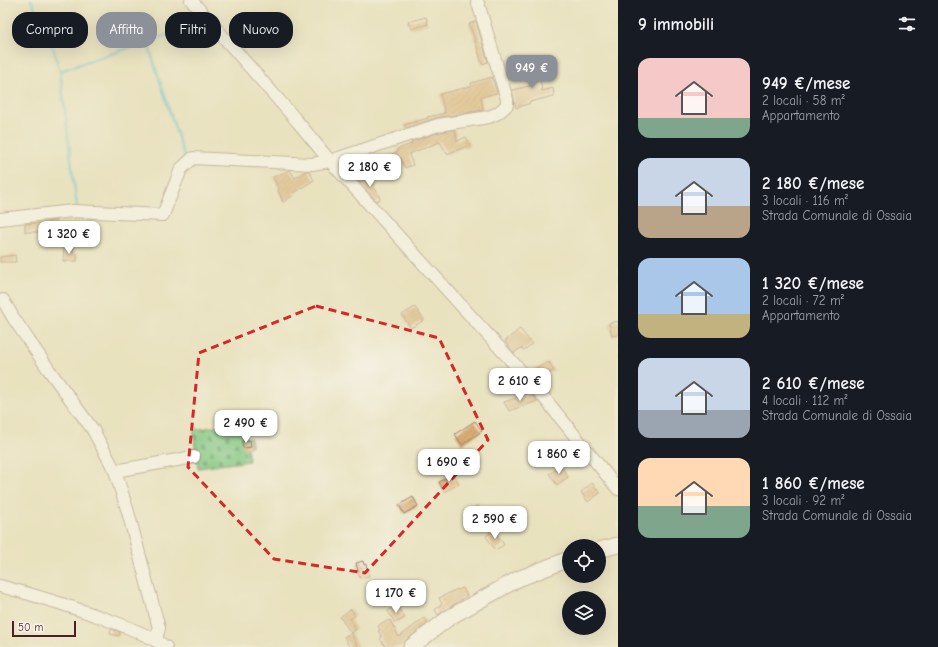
<!DOCTYPE html>
<html lang="it">
<meta charset="utf-8">
<style>
:root{--surface:#171b24;--page:#20242c;--text:#f1f3f6;--muted:#9ea1a6;--accent:#8c9099}
body{margin:0;font-family:"Comic Neue",sans-serif;background:var(--page);color:var(--text);height:100vh;display:flex;flex-direction:column;font-size:15px;white-space:nowrap}
*{box-sizing:border-box;margin:0}
p{font-size:13px;color:var(--muted)}
.icon{flex:none;width:22px;height:22px;fill:none;stroke:currentColor;stroke-width:2;stroke-linecap:round;stroke-linejoin:round}
.map{position:relative;flex:1;overflow:hidden}
.sheet{display:flex;flex-direction:column;background:var(--surface);width:320px}
.sheet>*{flex:none}
.hud{position:absolute;left:12px;top:12px;width:380px;height:36px;display:flex;gap:8px}
.fabs{position:absolute;left:562px;top:539px;display:grid;gap:8px}
.fabs a{display:grid;place-items:center;width:44px;height:44px;border-radius:50%;background:var(--surface);box-shadow:0 4px 16px #0002;font-size:20px}
.scale{position:absolute;left:12px;bottom:10px;width:64px;box-sizing:border-box;padding-left:4px;border:2px solid #4a1f2b;border-top:0;font-size:11px;line-height:14px;white-space:nowrap;color:#4a1f2b;-webkit-text-stroke:3px #f7f3e8;paint-order:stroke}
.price{position:absolute;translate:-50% -34px;padding:0 9px;border-radius:8px;background:#fff;color:#222;font-size:13px;line-height:26px;filter:drop-shadow(0 1px 2px #0008)}
.price::after{content:'';position:absolute;left:50%;top:24px;width:12px;height:9px;margin-left:-6px;background:inherit;clip-path:polygon(0 0,100% 0,50% 100%)}
.price.current{background:var(--accent);color:#fff}
ul{padding:0;list-style:none}
li{display:flex;align-items:center;gap:12px;height:100px;padding:0 20px}
li span{display:grid;place-items:center;flex:none;width:112px;height:80px;border-radius:12px;color:#555}
li>.icon{margin-inline-start:auto}
span .icon{width:48px;height:48px;fill:#fffc;stroke-width:1}
li b{font-size:17px}
h2{display:flex;justify-content:space-between;align-items:center;height:48px;padding:0 20px;font-size:17px}
.pill{padding:0 14px;border-radius:16px;background:var(--surface);box-shadow:0 4px 16px #0002;font-size:14px;line-height:36px}
.pill.current{background:var(--accent);color:#fff}
main{display:flex;flex:1;min-height:0}
.map>svg:first-child{display:block}
.cemetery{fill:url(#cemetery-stones);stroke:#667255}
.water{fill:url(#water-rules);stroke:#527180}
.lines{fill:none;stroke-linecap:round;stroke-linejoin:round}
.stream{stroke:#5ac3d6;stroke-width:2.5}
.building{fill:url(#building-hatch)}
.minor-casing{stroke:#9a8075;stroke-width:14}
.major-casing{stroke:#9a8075;stroke-width:17}
.minor{stroke:#fff;stroke-width:12}
.major{stroke:#fff;stroke-width:15}
.marked{fill:none;stroke:#d62828;stroke-width:3;stroke-dasharray:8 5;stroke-linejoin:round}
</style>
<main>
<div class="map">
<svg width="618" height="647" viewBox="0 0 618 647">
<defs>
<pattern id="cemetery-stones" width="16" height="16" patternUnits="userSpaceOnUse"><rect width="16" height="16" fill="#82c67f"/><path d="M2 7V4a2 2 0 0 1 4 0v3zM10 15v-3a2 2 0 0 1 4 0v3z" fill="#6ca068"/></pattern>
<pattern id="water-rules" width="6" height="5" patternUnits="userSpaceOnUse"><rect width="6" height="5" fill="#5ac3d6"/><path d="M0 2.5h6" fill="none" stroke="#50a7b8"/></pattern>
<pattern id="building-hatch" width="6" height="6" patternUnits="userSpaceOnUse"><rect width="6" height="6" fill="#dbad73"/><path d="M-1 1l2-2M0 6l6-6M5 7l2-2" fill="none" stroke="#b48c5f"/></pattern>
</defs>
<rect width="100%" height="100%" fill="#f7f3e8"/>
<filter id="ink" filterUnits="userSpaceOnUse"><feTurbulence type="fractalNoise" baseFrequency=".025" numOctaves="2"/><feDisplacementMap in="SourceGraphic" scale="8" xChannelSelector="R" yChannelSelector="G"/><feConvolveMatrix kernelMatrix="1 2 1 2 8 2 1 2 1" color-interpolation-filters="sRGB"/></filter>
<filter id="wash" filterUnits="userSpaceOnUse"><feTurbulence type="fractalNoise" baseFrequency=".012" numOctaves="4" result="noise"/><feDisplacementMap in="SourceGraphic" scale="16" xChannelSelector="R" yChannelSelector="G"/><feGaussianBlur stdDeviation="0.9" result="paint"/><feColorMatrix in="noise" values="0 0 0 0 0 0 0 0 0 0 0 0 0 0 0 0 0 1.4 0 .05"/><feComposite in="paint" operator="in"/></filter>
<g filter="url(#wash)">
<rect width="100%" height="100%" fill="#e9e2bf"/>
<polygon class="cemetery" points="243,423 246,438 251,438 252,446 247,447 249,461 198,468 193,430"/>
<polygon class="water" points="446,460 449,465 436,472 433,467"/>
<g class="lines">
<g class="stream">
<polyline points="31,0 53,48 60,71 77,207"/>
<polyline points="147,41 184,156"/>
<polyline points="60,71 200,24"/>
</g>
</g>
<g id="blocks">
<g class="building">
<polygon points="426,17 428,24 411,29 408,22"/>
<polygon points="476,21 488,62 482,64 475,40 469,24"/>
<polygon points="529,59 537,62 542,91 553,88 554,96 529,102 530,103 516,108 512,90 534,85"/>
<polygon points="492,77 497,93 481,97 483,110 437,118 406,128 404,125 428,118 427,117 445,113 440,94 472,86 471,83"/>
<polygon points="455,130 457,141 466,137 470,145 447,154 440,142 409,154 413,165 405,168 401,159 372,171 369,164 398,152 397,149 412,144 411,142 440,132"/>
<polygon points="290,170 295,178 306,171 309,171 314,180 293,194 294,195 283,202 278,190 279,189 273,177"/>
<polygon points="370,177 380,199 377,201 359,182"/>
<polygon points="56,220 56,232 25,232 25,224 49,223 49,221"/>
<polygon points="64,247 73,247 73,254 77,254 77,261 63,261"/>
<polygon points="15,255 16,262 0,262 0,257"/>
<polygon points="415,307 424,320 411,328 402,315"/>
<polygon points="618,321 618,335 612,336 609,323"/>
<polygon points="520,329 532,344 524,350 521,348 514,353 505,341"/>
<polygon points="549,362 554,371 537,378 530,371"/>
<polygon points="530,393 537,401 509,411 504,402"/>
<polygon points="475,421 482,431 462,445 455,434"/>
<polygon points="250,440 251,447 243,448 242,441"/>
<polygon points="561,466 568,477 557,485 549,474"/>
<polygon points="453,474 459,484 444,492 439,482"/>
<polygon points="592,483 600,493 588,502 581,492"/>
<polygon points="413,497 418,506 404,514 399,505"/>
<polygon points="478,505 487,520 478,525 469,510"/>
<polygon points="495,530 504,545 495,550 486,536"/>
<polygon points="363,561 364,565 366,564 369,576 360,578 356,563"/>
<polygon points="463,588 467,596 438,615 435,610 442,604 439,598 457,589 458,590"/>
<polygon points="397,605 405,618 395,623 388,611"/>
<polygon points="351,609 355,616 350,619 356,629 351,633 340,617"/>
<polygon points="424,618 428,623 406,640 402,647 386,647 380,639 382,637 378,631 380,630 378,626 382,623 390,620 399,637"/>
<polygon points="111,629 120,632 119,636 110,634"/>
<polygon points="351,633 358,647 350,647 344,637"/>
</g>
</g>
</g>
<g filter="url(#ink)">
<use href="#blocks" fill-opacity="0" stroke="#9a8075" stroke-width="1"/>
<g class="lines">
<g class="minor-casing">
<g id="minor">
<polyline points="191,0 297,121 330,161 537,389 618,489"/>
<polyline points="0,219 73,211 163,215 181,169 193,158 312,164 330,161 438,125 489,117 498,113 507,105 507,99 477,0"/>
<polyline points="3,300 14,319 49,370 93,430 115,471 128,512 159,628 156,641"/>
<polyline points="115,471 194,457"/>
<path d="M0 586C39 596 76 608 114 622 132 629 150 636 166 647"/>
</g>
</g>
<g class="major-casing">
<g id="major">
<polyline points="599,550 618,545"/>
<polyline points="411,647 450,617 518,579 569,559"/>
</g>
</g>
<use href="#minor" class="minor"/>
<use href="#major" class="major"/>
</g>
</g>
<path d="M0 0H618V647H0ZM316 306 439 338 488 440 365 573 274 559 188 467 199 353Z" fill="#e9e2bf" fill-opacity=".55" fill-rule="evenodd"/>
<path class="marked" d="M316 306 439 338 488 440 365 573 274 559 188 467 199 353Z"/>
</svg>
<div class="fabs">
<a><svg class="icon" aria-label="locate" viewBox="0 0 24 24"><circle cx="12" cy="12" r="6"/><path d="M12 2v4M12 18v4M2 12h4M18 12h4"/></svg></a>
<a><svg class="icon" aria-label="layers" viewBox="0 0 24 24"><path d="M12 4l9 5-9 5-9-5zM3 14l9 5 9-5"/></svg></a>
</div>
<div class="scale">50 m</div>
<b class="price current" style="left:532px;top:89px">949 €</b>
<b class="price" style="left:370px;top:188px">2 180 €</b>
<b class="price" style="left:69px;top:255px">1 320 €</b>
<b class="price" style="left:520px;top:402px">2 610 €</b>
<b class="price" style="left:246px;top:444px">2 490 €</b>
<b class="price" style="left:559px;top:475px">1 860 €</b>
<b class="price" style="left:449px;top:483px">1 690 €</b>
<b class="price" style="left:495px;top:540px">2 590 €</b>
<b class="price" style="left:396px;top:614px">1 170 €</b>
<div class="hud">
<a class="pill">Compra</a>
<a class="pill current">Affitta</a>
<a class="pill">Filtri</a>
<a class="pill">Nuovo</a>
</div>
</div>
<section class="sheet">
<h2>9 immobili<svg class="icon" aria-label="filters" viewBox="0 0 24 24"><path d="M4 7h16M4 17h16"/><circle cx="9" cy="7" r="2"/><circle cx="15" cy="17" r="2"/></svg></h2>
<ul>
<li><span style="background:linear-gradient(#f6c9c9 75%,#7fa58c 0)"><svg class="icon" aria-label="home" viewBox="0 0 24 24"><path d="M3 11l9-7 9 7M6 9v11h12V9"/></svg></span><div><b>949 €/mese</b><p>2 locali · 58 m²</p><p>Appartamento</p></div></li>
<li><span style="background:linear-gradient(#c9d6e8 60%,#b9a48a 0)"><svg class="icon" aria-label="home" viewBox="0 0 24 24"><path d="M3 11l9-7 9 7M6 9v11h12V9"/></svg></span><div><b>2 180 €/mese</b><p>3 locali · 116 m²</p><p>Strada Comunale di Ossaia</p></div></li>
<li><span style="background:linear-gradient(#a9c7e8 70%,#c2b280 0)"><svg class="icon" aria-label="home" viewBox="0 0 24 24"><path d="M3 11l9-7 9 7M6 9v11h12V9"/></svg></span><div><b>1 320 €/mese</b><p>2 locali · 72 m²</p><p>Appartamento</p></div></li>
<li><span style="background:linear-gradient(#c9d6e8 65%,#9aa5b1 0)"><svg class="icon" aria-label="home" viewBox="0 0 24 24"><path d="M3 11l9-7 9 7M6 9v11h12V9"/></svg></span><div><b>2 610 €/mese</b><p>4 locali · 112 m²</p><p>Strada Comunale di Ossaia</p></div></li>
<li><span style="background:linear-gradient(#ffd9b3 60%,#7fa58c 0)"><svg class="icon" aria-label="home" viewBox="0 0 24 24"><path d="M3 11l9-7 9 7M6 9v11h12V9"/></svg></span><div><b>1 860 €/mese</b><p>3 locali · 92 m²</p><p>Strada Comunale di Ossaia</p></div></li>
</ul>
</section>
</main>
